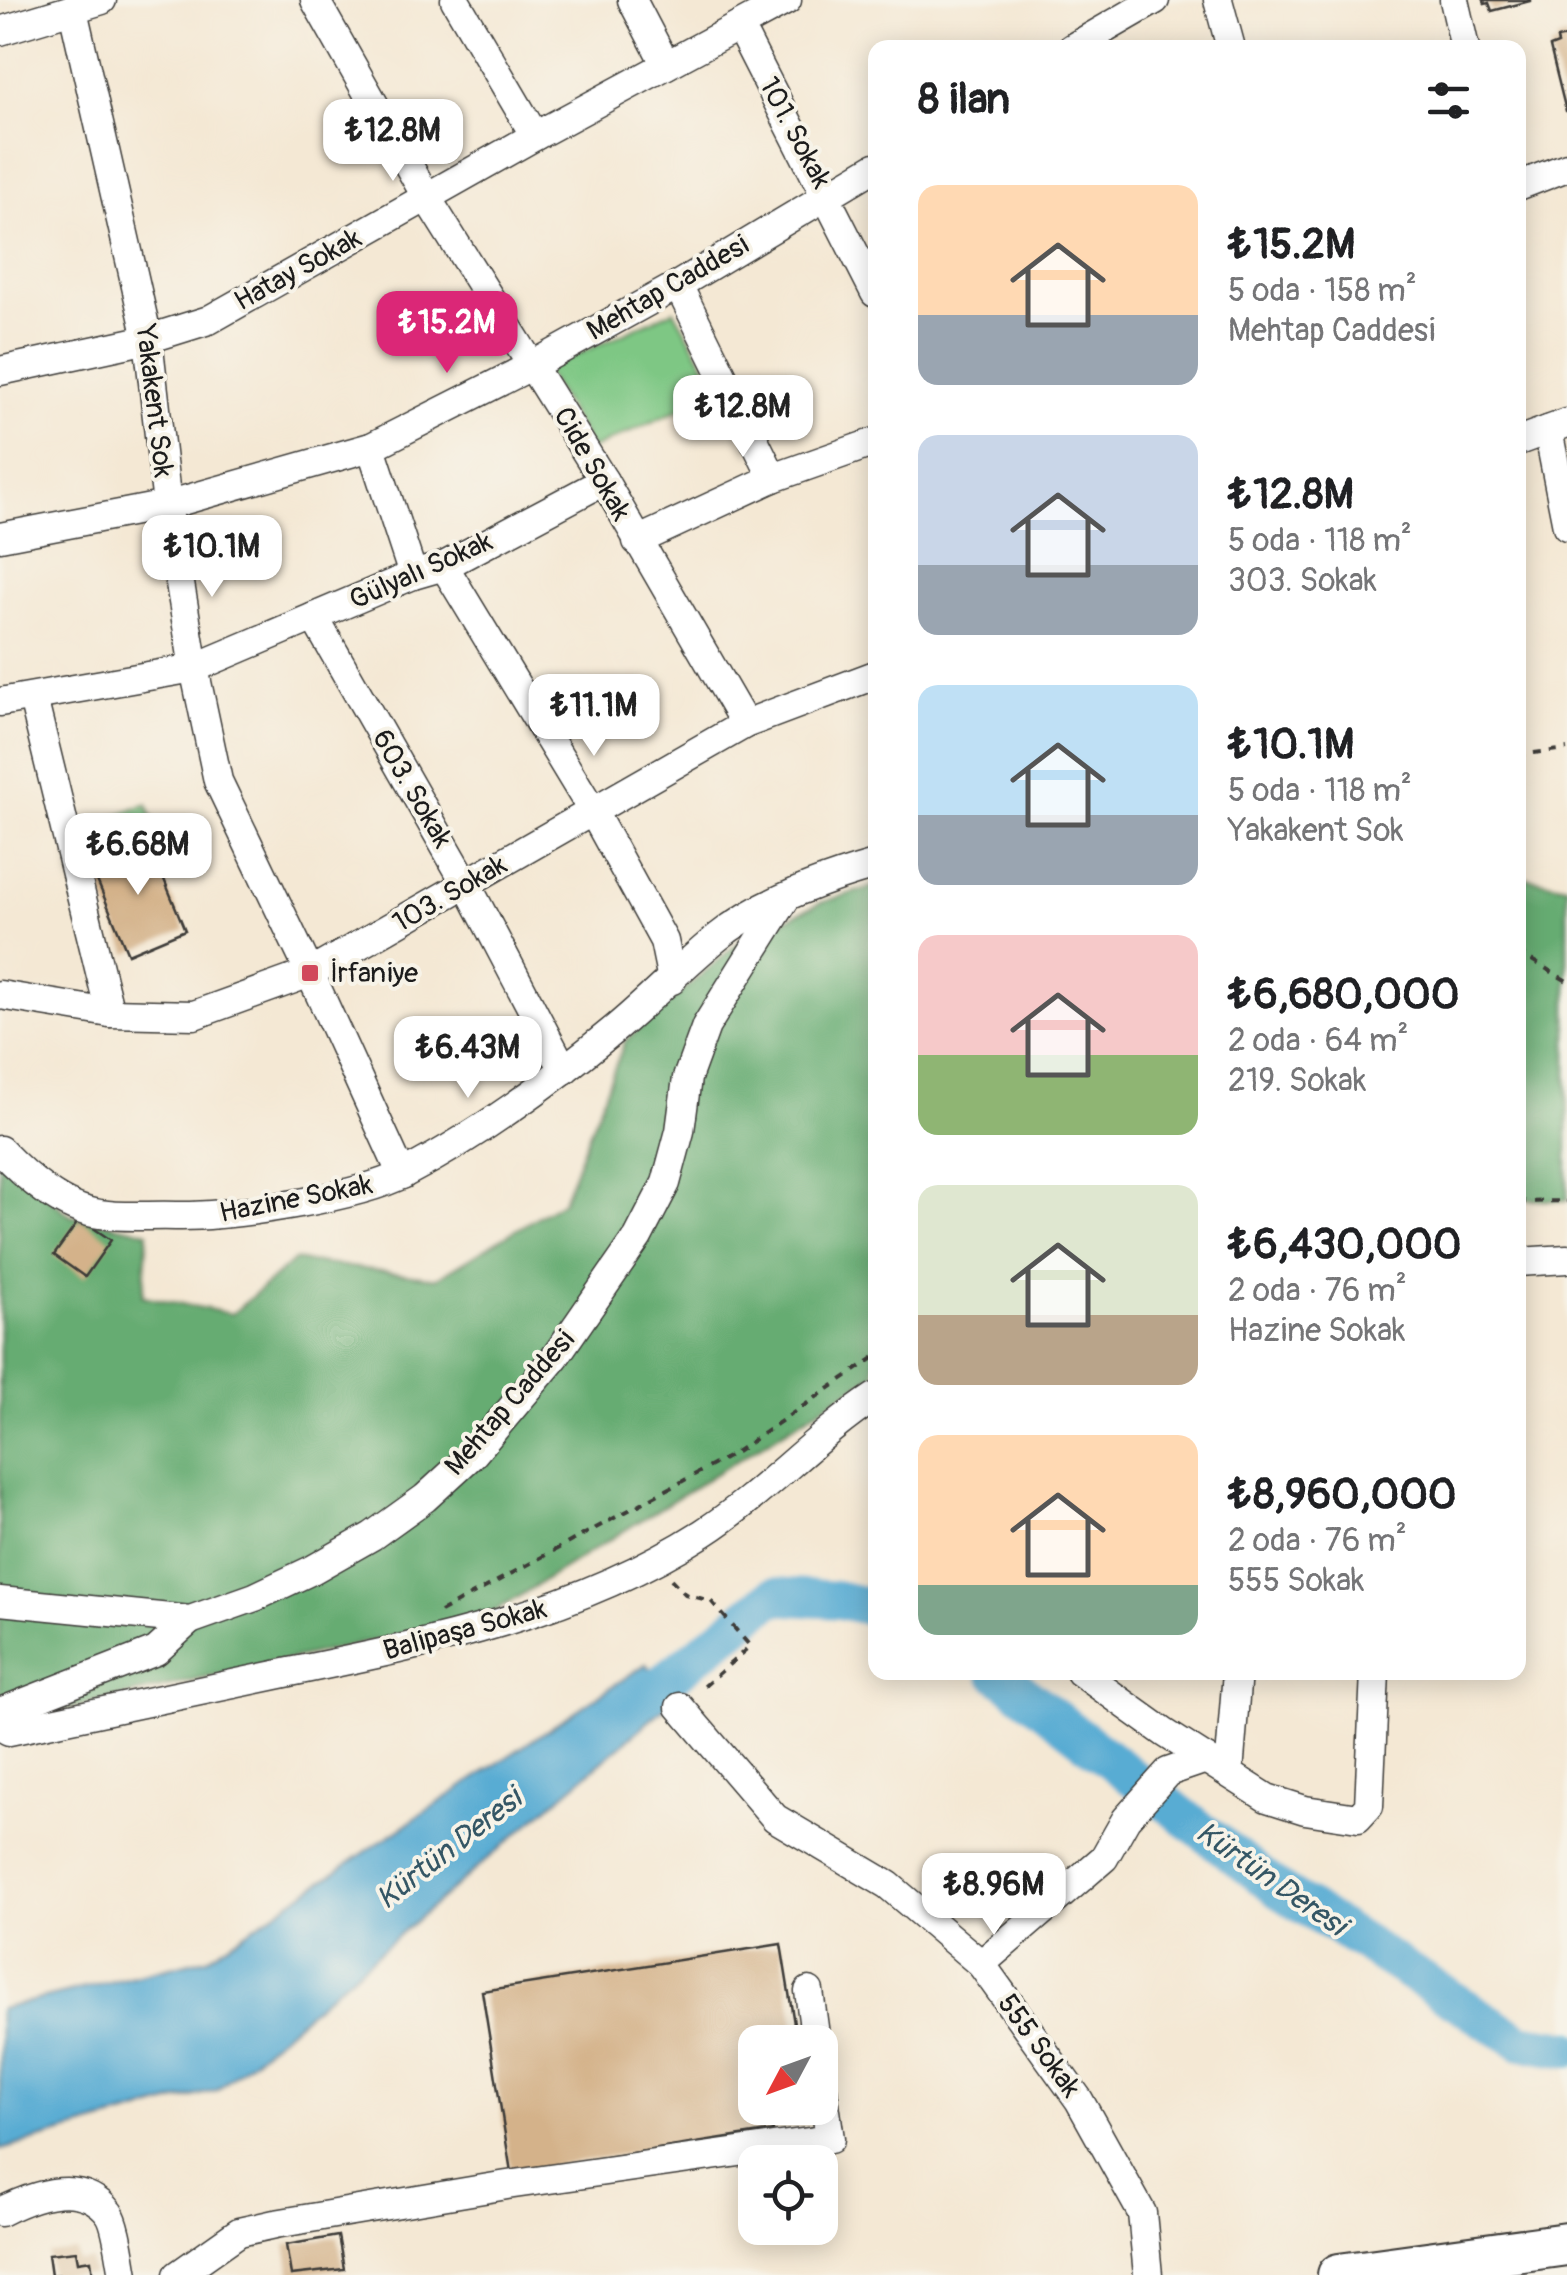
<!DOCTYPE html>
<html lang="tr">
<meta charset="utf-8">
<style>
:root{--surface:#fff;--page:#f2f2f2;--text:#202124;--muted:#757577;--accent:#db2777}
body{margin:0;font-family:Pangolin,sans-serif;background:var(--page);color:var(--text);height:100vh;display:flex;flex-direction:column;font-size:38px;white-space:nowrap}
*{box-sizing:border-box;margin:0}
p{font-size:32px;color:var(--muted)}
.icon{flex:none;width:55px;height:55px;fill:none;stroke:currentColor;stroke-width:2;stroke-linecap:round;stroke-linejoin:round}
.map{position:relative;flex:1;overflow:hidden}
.side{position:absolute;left:868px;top:40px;width:658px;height:1640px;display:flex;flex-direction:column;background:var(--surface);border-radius:20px;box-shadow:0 5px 25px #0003}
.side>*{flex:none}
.needle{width:65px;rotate:229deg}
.buttons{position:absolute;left:738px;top:2025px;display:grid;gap:20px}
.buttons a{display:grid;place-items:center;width:100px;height:100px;border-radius:20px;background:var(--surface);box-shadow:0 5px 25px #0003;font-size:50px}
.price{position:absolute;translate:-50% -85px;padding:0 22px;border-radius:20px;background:#fff;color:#222;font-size:32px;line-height:65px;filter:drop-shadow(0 2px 5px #0008)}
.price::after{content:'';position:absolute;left:50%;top:60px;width:30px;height:22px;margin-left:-15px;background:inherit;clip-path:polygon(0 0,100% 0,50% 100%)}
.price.current{background:var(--accent);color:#fff}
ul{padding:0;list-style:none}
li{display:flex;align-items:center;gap:30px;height:250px;padding:0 50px}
li span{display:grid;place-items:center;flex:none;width:280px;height:200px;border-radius:20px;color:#555}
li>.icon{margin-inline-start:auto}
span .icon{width:120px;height:120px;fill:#fffc;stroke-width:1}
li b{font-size:42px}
h2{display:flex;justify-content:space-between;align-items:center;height:120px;padding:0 50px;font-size:42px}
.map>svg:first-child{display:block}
.green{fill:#7ec784;stroke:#4d7250;stroke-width:2.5}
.forest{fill:#66ac72;stroke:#416447;stroke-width:2.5}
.water{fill:#58acd3;stroke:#3a6478;stroke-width:2.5}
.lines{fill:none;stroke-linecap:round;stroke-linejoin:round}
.river{stroke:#58acd3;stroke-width:38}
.building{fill:#d4b28a}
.minor-casing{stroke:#3c3b38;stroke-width:31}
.highway-casing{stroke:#3c3b38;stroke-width:46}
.path{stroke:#3c3b38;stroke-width:4;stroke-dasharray:8 8;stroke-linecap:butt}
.minor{stroke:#fff;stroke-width:28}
.highway{stroke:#fff;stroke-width:42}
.poi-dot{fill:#d1495b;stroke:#f7f3e8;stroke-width:4}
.labels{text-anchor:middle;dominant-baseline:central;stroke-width:8;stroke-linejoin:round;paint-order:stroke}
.street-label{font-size:28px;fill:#1c1c1c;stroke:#f7f3e8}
.poi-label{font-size:28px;fill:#1c1c1c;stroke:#f7f3e8;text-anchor:start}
.water-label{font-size:30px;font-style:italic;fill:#345665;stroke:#f7f3e8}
</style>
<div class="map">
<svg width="1567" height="2275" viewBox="0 0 1567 2275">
<rect width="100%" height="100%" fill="#f7f3e8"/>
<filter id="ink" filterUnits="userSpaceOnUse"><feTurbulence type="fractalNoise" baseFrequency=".01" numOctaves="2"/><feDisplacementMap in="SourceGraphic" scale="20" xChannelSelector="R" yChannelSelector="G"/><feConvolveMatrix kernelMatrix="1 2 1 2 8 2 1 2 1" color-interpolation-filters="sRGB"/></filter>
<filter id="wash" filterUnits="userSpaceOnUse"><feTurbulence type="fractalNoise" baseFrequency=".0048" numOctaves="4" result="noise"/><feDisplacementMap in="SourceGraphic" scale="40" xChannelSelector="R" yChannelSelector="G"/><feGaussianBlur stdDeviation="2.25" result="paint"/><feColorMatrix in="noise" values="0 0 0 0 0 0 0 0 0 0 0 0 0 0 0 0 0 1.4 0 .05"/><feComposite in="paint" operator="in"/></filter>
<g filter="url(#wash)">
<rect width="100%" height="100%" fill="#f4e8d4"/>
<g class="green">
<polygon points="674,310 720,391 592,449 544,370"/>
<polygon points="147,804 156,828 104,846 96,823"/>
</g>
<g class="forest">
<polygon points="1518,876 1567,886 1567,1201 1518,1199"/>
<polygon points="875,886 875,1374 489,1615 23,1719 0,1707 0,1156 71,1216 148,1232 143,1296 232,1314 294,1260 437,1278 563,1201 625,1041 740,941 820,903"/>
</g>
<polygon class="water" points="646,1664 675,1699 217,2090 0,2150 0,2009 207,1958"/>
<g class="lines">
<g class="river">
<polyline points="996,1672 1279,1890 1521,2042 1567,2049"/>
<polyline points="624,1713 773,1596 840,1600 875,1608"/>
</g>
</g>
<g id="blocks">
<g class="building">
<polygon points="1484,0 1530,0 1530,1 1492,11 1489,3 1485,4"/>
<polygon points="1567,37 1567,111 1566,111 1550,47 1558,44 1557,39"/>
<polygon points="149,843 185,930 128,954 91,866"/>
<polygon points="80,1219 111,1240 85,1277 54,1255"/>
<polygon points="781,1944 797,2042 755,2042 755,2108 769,2108 773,2131 511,2172 482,1991"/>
<polygon points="338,2236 344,2269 291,2275 286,2245"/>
<polygon points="76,2251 78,2262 91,2260 93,2275 51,2275 48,2254"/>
</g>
</g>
</g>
<g filter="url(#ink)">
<use href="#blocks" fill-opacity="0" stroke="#3c3b38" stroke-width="2.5"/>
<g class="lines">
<g class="minor-casing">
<g id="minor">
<polyline points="315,0 427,198 604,481 745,724"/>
<polyline points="455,0 535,136"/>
<polyline points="632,0 666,65"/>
<polyline points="1218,0 1231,48"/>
<polyline points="1454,0 1465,48"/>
<polyline points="73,10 148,339 167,505 194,668 218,781 310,973 402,1175"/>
<polyline points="739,26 875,293"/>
<polyline points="0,31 102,0"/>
<polyline points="1072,48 1155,0"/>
<polyline points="1518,186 1567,167"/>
<polyline points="678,285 773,478"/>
<polyline points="0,371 148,339 209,320 535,136 787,0"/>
<polyline points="1548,430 1567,526"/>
<polyline points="1518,441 1567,423"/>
<polyline points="371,447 413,575"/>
<polyline points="0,537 167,505 371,447 533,365 678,285 875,167"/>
<polyline points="637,541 773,478 875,442"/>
<polyline points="444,566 592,810 664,941 672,980"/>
<polyline points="314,617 467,885 564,1070"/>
<polyline points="33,698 110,1013"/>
<polyline points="0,702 194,668 413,575 444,566 604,481"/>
<polyline points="0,995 110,1013 194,1015 310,973 745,724 875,675"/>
<path d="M0 1150C26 1177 61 1209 100 1214 124 1218 151 1215 176 1216 230 1217 357 1198 405 1173 480 1134 551 1082 616 1028 651 999 683 965 718 937 761 902 822 880 875 865"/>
<polyline points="1518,1262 1567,1259"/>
<polyline points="0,1601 190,1620 255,1597 312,1570 372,1536 425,1498 474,1453 555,1357 638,1237 666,1183 680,1131 687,1078 706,1026 786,898"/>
<polyline points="1080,1672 1165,1733 1267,1798 1305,1810 1358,1818 1369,1806 1375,1672"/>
<polyline points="680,1707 775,1818 888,1885 981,1964 1079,2100 1142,2213 1148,2275"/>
<polyline points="0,1712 156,1651 190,1620"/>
<path d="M0 1726 9 1731C102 1711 196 1692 290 1672 433 1643 578 1613 703 1533 765 1493 814 1437 875 1397"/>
<polyline points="1229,1773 1237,1672"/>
<polyline points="981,1964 1104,1858 1126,1819 1168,1772 1206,1759"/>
<polyline points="809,1991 816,2042"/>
<path d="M0 2212C33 2195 82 2177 109 2213 117 2224 121 2260 124 2275"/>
<polyline points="178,2275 239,2232 275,2224 507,2185 830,2139 820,2069"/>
</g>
</g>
<g class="highway-casing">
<polyline id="highway" points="1339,2275 1567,2244"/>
</g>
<g class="path">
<polyline points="1518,755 1567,749"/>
<polyline points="1518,952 1567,981"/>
<polyline points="1518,1202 1567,1201"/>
<polyline points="671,1579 685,1594 711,1601 750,1646 699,1691"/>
<polyline points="440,1612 733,1454 875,1357"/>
</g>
<use href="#minor" class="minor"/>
<use href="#highway" class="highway"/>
</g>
</g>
<rect class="poi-dot" x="300" y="963" width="20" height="20" rx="5"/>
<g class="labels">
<g class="street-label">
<text transform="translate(795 133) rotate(62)">101. Sokak</text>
<text transform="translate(298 270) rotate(-29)">Hatay Sokak</text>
<text transform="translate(668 288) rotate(-30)">Mehtap Caddesi</text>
<text transform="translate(154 401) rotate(83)">Yakakent Sok</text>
<text transform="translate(592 464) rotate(60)">Cide Sokak</text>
<text transform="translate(421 571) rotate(-24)">Gülyalı Sokak</text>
<text transform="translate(412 789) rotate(60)">603. Sokak</text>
<text transform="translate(450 894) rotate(-30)">103. Sokak</text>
<text transform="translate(296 1199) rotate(-11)">Hazine Sokak</text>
<text transform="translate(510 1403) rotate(-49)">Mehtap Caddesi</text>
<text transform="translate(465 1630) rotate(-15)">Balipaşa Sokak</text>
<text transform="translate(1039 2046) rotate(54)">555 Sokak</text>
</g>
<g class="poi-label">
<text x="330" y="973">İrfaniye</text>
</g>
<g class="water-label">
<text transform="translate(449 1849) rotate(-38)">Kürtün Deresi</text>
<text transform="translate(1271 1879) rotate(35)">Kürtün Deresi</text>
</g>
</g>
</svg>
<div class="buttons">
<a><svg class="needle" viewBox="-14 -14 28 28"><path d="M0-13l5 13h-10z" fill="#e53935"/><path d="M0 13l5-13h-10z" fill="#757577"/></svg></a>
<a><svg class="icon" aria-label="locate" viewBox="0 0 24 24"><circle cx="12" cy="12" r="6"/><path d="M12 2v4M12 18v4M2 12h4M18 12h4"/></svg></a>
</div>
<b class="price" style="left:393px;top:184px">₺12.8M</b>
<b class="price current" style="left:447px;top:376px">₺15.2M</b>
<b class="price" style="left:743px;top:460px">₺12.8M</b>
<b class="price" style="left:212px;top:600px">₺10.1M</b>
<b class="price" style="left:594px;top:759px">₺11.1M</b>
<b class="price" style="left:138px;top:898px">₺6.68M</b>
<b class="price" style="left:468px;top:1101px">₺6.43M</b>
<b class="price" style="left:994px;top:1938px">₺8.96M</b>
<section class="side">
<h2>8 ilan<svg class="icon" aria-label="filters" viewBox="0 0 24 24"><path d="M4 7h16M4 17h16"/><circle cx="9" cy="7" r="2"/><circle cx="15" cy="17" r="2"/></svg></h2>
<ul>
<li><span style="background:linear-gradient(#ffd9b3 65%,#9aa5b1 0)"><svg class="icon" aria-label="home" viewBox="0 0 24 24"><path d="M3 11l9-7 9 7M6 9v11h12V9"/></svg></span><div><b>₺15.2M</b><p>5 oda · 158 m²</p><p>Mehtap Caddesi</p></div></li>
<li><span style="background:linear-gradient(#c9d6e8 65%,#9aa5b1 0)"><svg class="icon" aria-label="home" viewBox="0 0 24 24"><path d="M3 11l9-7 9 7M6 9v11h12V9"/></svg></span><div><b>₺12.8M</b><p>5 oda · 118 m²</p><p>303. Sokak</p></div></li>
<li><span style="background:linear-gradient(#bfe0f5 65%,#9aa5b1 0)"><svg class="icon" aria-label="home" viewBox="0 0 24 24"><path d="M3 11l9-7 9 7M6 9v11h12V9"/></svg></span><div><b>₺10.1M</b><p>5 oda · 118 m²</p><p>Yakakent Sok</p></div></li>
<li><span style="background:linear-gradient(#f6c9c9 60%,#8fb573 0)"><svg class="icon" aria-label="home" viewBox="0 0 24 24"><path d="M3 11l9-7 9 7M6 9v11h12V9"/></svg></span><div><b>₺6,680,000</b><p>2 oda · 64 m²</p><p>219. Sokak</p></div></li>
<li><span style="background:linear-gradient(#dfe7d0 65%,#b9a48a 0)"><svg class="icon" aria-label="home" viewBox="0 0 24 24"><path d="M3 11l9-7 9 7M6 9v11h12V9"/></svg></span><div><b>₺6,430,000</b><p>2 oda · 76 m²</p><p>Hazine Sokak</p></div></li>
<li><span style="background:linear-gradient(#ffd9b3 75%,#7fa58c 0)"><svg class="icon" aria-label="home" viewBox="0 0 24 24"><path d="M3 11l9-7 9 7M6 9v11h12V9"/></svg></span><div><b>₺8,960,000</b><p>2 oda · 76 m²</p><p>555 Sokak</p></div></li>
</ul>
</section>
</div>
